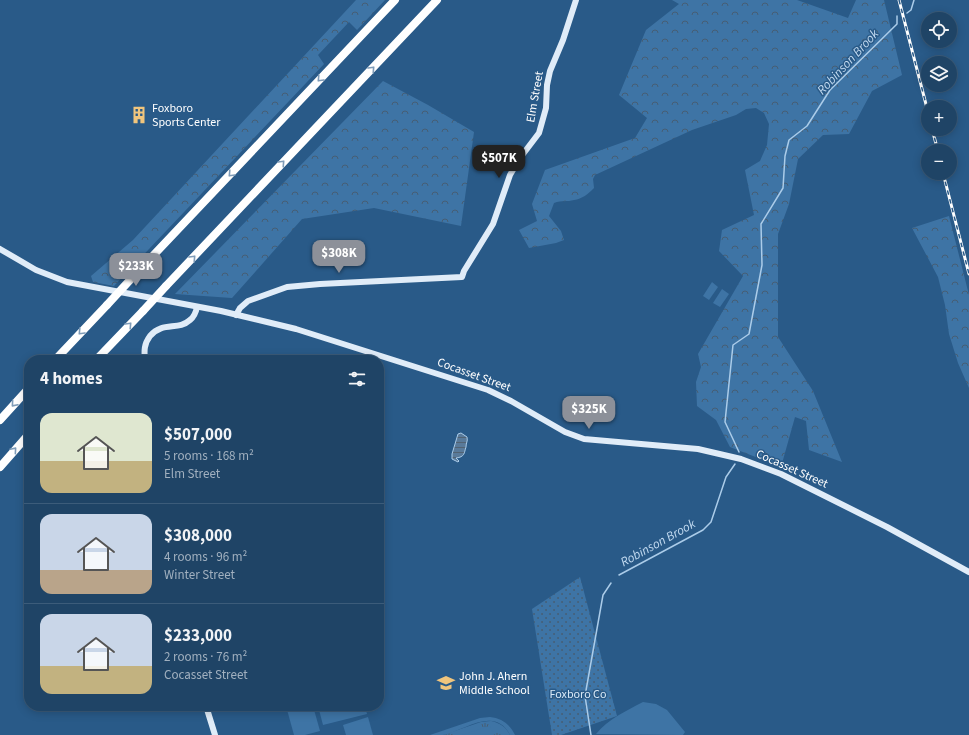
<!DOCTYPE html>
<meta charset="utf-8">
<style>
:root{--surface:#1f4466;--page:#2c4e6f;--text:#f1f3f6;--muted:#a1b0bf;--line:#3c5c7a;--accent:#8c9099}
body{margin:0;font-family:"Source Sans 3",sans-serif;background:var(--page);color:var(--text);height:100vh;display:flex;flex-direction:column;font-size:15px;white-space:nowrap}
*{box-sizing:border-box;margin:0}
p{font-size:13px;color:var(--muted)}
.icon{flex:none;width:22px;height:22px;fill:none;stroke:currentColor;stroke-width:2;stroke-linecap:round;stroke-linejoin:round}
.map{position:relative;flex:1;overflow:hidden}
.side{position:absolute;left:24px;top:355px;width:360px;height:356px;display:flex;flex-direction:column;background:var(--surface);border-radius:16px;box-shadow:0 2px 10px #0003,0 0 0 1px var(--line)}
.side>*{flex:none}
.buttons{position:absolute;left:921px;top:12px;display:grid;gap:8px}
.buttons a{display:grid;place-items:center;width:36px;height:36px;border-radius:50%;background:var(--surface);box-shadow:0 2px 10px #0003,0 0 0 1px var(--line);font-size:20px}
.price{position:absolute;translate:-50% -34px;padding:0 9px;border-radius:8px;background:var(--accent);color:#fff;font-size:13px;line-height:26px;filter:drop-shadow(0 1px 2px #0008)}
.price::after{content:'';position:absolute;left:50%;top:24px;width:12px;height:9px;margin-left:-6px;background:inherit;clip-path:polygon(0 0,100% 0,50% 100%)}
.price.active{background:#222;color:#fff}
ul{padding:0;list-style:none}
li{display:flex;align-items:center;gap:12px;height:100px;padding:0 16px}
li+li{border-top:1px solid var(--line)}
li span{display:grid;place-items:center;flex:none;width:112px;height:80px;border-radius:12px;color:#555}
li>.icon{margin-inline-start:auto}
span .icon{width:48px;height:48px;fill:#fffc;stroke-width:1}
li b{font-size:17px}
h2{display:flex;justify-content:space-between;align-items:center;height:48px;padding:0 16px;font-size:17px}
.map>svg:first-child{display:block}
.grass{fill:url(#grass-tufts)}
.forest{fill:url(#forest-crowns)}
.park{fill:url(#park-dots)}
.pitch{fill:#3e74a5}
.water{fill:url(#water-rules);stroke:#abcce9}
.lines{fill:none;stroke-linecap:round;stroke-linejoin:round}
.stream{stroke:#abcce9;stroke-width:1.5}
.secondary{stroke:#e0ecf8;stroke-width:6}
.highway{stroke:#fff;stroke-width:8}
.rail-casing{stroke:#fff;stroke-width:3}
.rail{stroke:#295a88;stroke-width:1.5;stroke-dasharray:4.5;stroke-linecap:butt}
.highway-bridge{stroke:#fff;stroke-width:8}
.oneway{stroke:#7f9cb8}
.labels{text-anchor:middle;dominant-baseline:central;stroke-width:3;stroke-linejoin:round;paint-order:stroke}
.street-label{font-size:12px;fill:#fff;stroke:#295a88}
.poi-label{font-size:12px;fill:#fff;stroke:#295a88;text-anchor:start}
.park-label{font-size:12px;fill:#d9e9f7;stroke:#295a88}
.water-label{font-size:13px;font-style:italic;fill:#c2daf0;stroke:#295a88}
</style>
<div class="map">
<svg width="969" height="735" viewBox="0 0 969 735">
<defs>
<pattern id="grass-tufts" width="24" height="20" patternUnits="userSpaceOnUse"><rect width="24" height="20" fill="#3e74a5"/><path d="M3 7l-1-3M5 7V3M7 7l1-3M15 17l-1-3M17 17v-4M19 17l1-3" fill="none" stroke="#465e74"/></pattern>
<pattern id="forest-crowns" width="20" height="18" patternUnits="userSpaceOnUse"><rect width="20" height="18" fill="#3e74a5"/><path d="M2 6a3 3 0 1 1 6 0M12 15a3 3 0 1 1 6 0" fill="none" stroke="#465e74"/></pattern>
<pattern id="park-dots" width="8" height="8" patternUnits="userSpaceOnUse"><rect width="8" height="8" fill="#3e74a5"/><path d="M2 2h.1M6 6h.1" fill="none" stroke="#465e74" stroke-width="1.8" stroke-linecap="round"/></pattern>
<pattern id="water-rules" width="6" height="5" patternUnits="userSpaceOnUse"><rect width="6" height="5" fill="#597a9a"/><path d="M0 2.5h6" fill="none" stroke="#526373"/></pattern>
</defs>
<rect width="100%" height="100%" fill="#295a88"/>
<path class="grass" d="M491 721C500 723 506 727 510 735H443L481 722Z"/>
<g class="forest">
<polygon points="356,0 385,0 357,30 349,22 318,55 324,64 114,286 93,282 91,276 133,240"/>
<path d="M672 0H797L848 18 856 0H884L902 75 872 91 849 134 823 135 798 159 789 204 778 234V337L813 391 842 462 809 450 806 421 795 417 781 467 730 447 716 420 697 406 696 382 701 367 698 354 743 276 719 251 722 230 754 215 745 170 760 161 767 145 769 124 764 113 756 108 746 109 736 115 692 130 595 175 593 179 594 188C588 194 582 199 574 200 567 202 562 200 554 203L549 216 561 231 564 240 556 243 529 248 519 230 537 221 532 204 545 170 635 138 647 118 619 95 646 30 679 4Z"/>
<polygon points="383,81 428,105 474,132 461,226 374,208 302,219 232,298 175,294"/>
<polygon points="949,216 969,295 969,388 958,363 949,334 945,305 938,277 912,228"/>
</g>
<polygon class="park" points="580,577 617,716 561,735 552,735 532,609"/>
<g class="pitch">
<polygon points="712,282 718,287 709,300 703,296"/>
<polygon points="722,289 729,294 720,307 713,303"/>
<path d="M643 702 656 704 667 710 685 732 683 735 596 734C608 719 626 711 643 702Z"/>
<polygon points="286,706 313,706 320,731 305,735 294,735"/>
<polygon points="318,706 365,706 367,714 323,725"/>
<polygon points="368,717 373,735 346,735 343,725"/>
<path d="M490 717C501 718 510 724 515 735H510C495 705 464 731 443 735 439 735 434 735 430 735L480 718Z"/>
<polygon points="490,726 494,735 462,735"/>
</g>
<path class="water" d="M461 433 467 437C468 442 466 442 466 447 464 453 465 457 456 458L459 461 458 462 452 459V454L458 434Z"/>
<g class="lines">
<g class="stream">
<polyline points="907,13 911,10 914,0"/>
<polyline points="739,452 725,422 733,345 749,334 762,265 761,224 783,188 785,156 789,140 807,126 830,90 897,24 897,16"/>
<polyline points="619,575 703,530 711,522 726,477 735,464"/>
<polyline points="591,735 585,696 603,595 611,583"/>
</g>
<g class="secondary">
<polyline points="0,249 36,270 67,282 221,311 296,329 488,390 511,401 565,432 584,439 698,449 741,459 781,474 887,527 969,572"/>
<polyline points="236,315 240,308 248,301 287,287 320,284 462,277 464,271 493,224 510,175 520,158 539,133 546,108 547,85 550,71 563,40 576,0"/>
<path d="M145 360C144 351 144 344 150 336 163 321 178 331 190 320 194 317 196 312 197 307"/>
<polyline points="206,706 215,735"/>
</g>
<g class="highway">
<polyline points="130,280 395,0"/>
<polyline points="166,286 437,0"/>
<polyline points="55,360 107,305"/>
<polyline points="96,360 143,311"/>
<polyline points="0,420 29,388"/>
<polyline points="0,467 29,434"/>
</g>
<g class="rail-casing">
<g id="rail">
<polyline points="899,0 928,112"/>
<polyline points="932,129 938,151"/>
<polyline points="943,173 969,274"/>
</g>
</g>
<use href="#rail" class="rail"/>
<g class="highway-bridge">
<polyline points="107,305 130,280"/>
<polyline points="143,311 166,286"/>
</g>
</g>
<defs><path id="oneway-chevron" d="M-2-3.5L2.5 0L-2 3.5" fill="none" stroke-width="1.6" stroke-linecap="round" stroke-linejoin="round"/></defs>
<g class="oneway">
<use href="#oneway-chevron" transform="translate(372 69) rotate(-47)"/>
<use href="#oneway-chevron" transform="translate(320 79) rotate(133)"/>
<use href="#oneway-chevron" transform="translate(282 163) rotate(-47)"/>
<use href="#oneway-chevron" transform="translate(231 174) rotate(133)"/>
<use href="#oneway-chevron" transform="translate(193 258) rotate(-47)"/>
<use href="#oneway-chevron" transform="translate(129 325) rotate(-47)"/>
<use href="#oneway-chevron" transform="translate(81 332) rotate(133)"/>
<use href="#oneway-chevron" transform="translate(14 404) rotate(131)"/>
<use href="#oneway-chevron" transform="translate(14 450) rotate(-49)"/>
</g>
<defs>
<g id="building-bare" transform="scale(1.38)"><path d="M-4-6H4V6H1V3H-1V6H-4ZM-2.5-4.3h1.7v1.8h-1.7ZM.8-4.3h1.7v1.8H.8ZM-2.5-1h1.7V.8h-1.7ZM.8-1h1.7V.8H.8Z" fill="#f0c57d" stroke="#295a88" stroke-width="2.5" paint-order="stroke"/></g>
<g id="school-bare" transform="scale(1.38)"><path d="M0-5L7-2L0 1L-7-2ZM-4 1L0 2.5L4 1V4Q0 6-4 4Z" fill="#f0c57d" stroke="#295a88" stroke-width="2.5" paint-order="stroke"/></g>
</defs>
<g fill-rule="evenodd">
<use href="#building-bare" x="139" y="115"/>
<use href="#school-bare" x="446" y="683"/>
</g>
<g class="labels">
<g class="street-label">
<text transform="translate(535 97) rotate(-80)">Elm Street</text>
<text transform="translate(474 375) rotate(20)">Cocasset Street</text>
<text transform="translate(792 469) rotate(24)">Cocasset Street</text>
</g>
<g class="poi-label">
<text x="152" y="108">Foxboro<tspan x="152" dy="14">Sports Center</tspan></text>
<text x="459" y="676">John J. Ahern<tspan x="459" dy="14">Middle School</tspan></text>
</g>
<g class="park-label">
<text x="578" y="694">Foxboro Co</text>
</g>
<g class="water-label">
<text transform="translate(848 62) rotate(-47)">Robinson Brook</text>
<text transform="translate(658 543) rotate(-29)">Robinson Brook</text>
</g>
</g>
</svg>
<div class="buttons">
<a><svg class="icon" aria-label="locate" viewBox="0 0 24 24"><circle cx="12" cy="12" r="6"/><path d="M12 2v4M12 18v4M2 12h4M18 12h4"/></svg></a>
<a><svg class="icon" aria-label="layers" viewBox="0 0 24 24"><path d="M12 4l9 5-9 5-9-5zM3 14l9 5 9-5"/></svg></a>
<a>+</a>
<a>−</a>
</div>
<b class="price active" style="left:499px;top:179px">$507K</b>
<b class="price" style="left:339px;top:274px">$308K</b>
<b class="price" style="left:136px;top:287px">$233K</b>
<b class="price" style="left:589px;top:430px">$325K</b>
<section class="side">
<h2>4 homes<svg class="icon" aria-label="filters" viewBox="0 0 24 24"><path d="M4 7h16M4 17h16"/><circle cx="9" cy="7" r="2"/><circle cx="15" cy="17" r="2"/></svg></h2>
<ul>
<li><span style="background:linear-gradient(#dfe7d0 60%,#c2b280 0)"><svg class="icon" aria-label="home" viewBox="0 0 24 24"><path d="M3 11l9-7 9 7M6 9v11h12V9"/></svg></span><div><b>$507,000</b><p>5 rooms · 168 m²</p><p>Elm Street</p></div></li>
<li><span style="background:linear-gradient(#c9d6e8 70%,#b9a48a 0)"><svg class="icon" aria-label="home" viewBox="0 0 24 24"><path d="M3 11l9-7 9 7M6 9v11h12V9"/></svg></span><div><b>$308,000</b><p>4 rooms · 96 m²</p><p>Winter Street</p></div></li>
<li><span style="background:linear-gradient(#c9d6e8 65%,#c2b280 0)"><svg class="icon" aria-label="home" viewBox="0 0 24 24"><path d="M3 11l9-7 9 7M6 9v11h12V9"/></svg></span><div><b>$233,000</b><p>2 rooms · 76 m²</p><p>Cocasset Street</p></div></li>
</ul>
</section>
</div>
